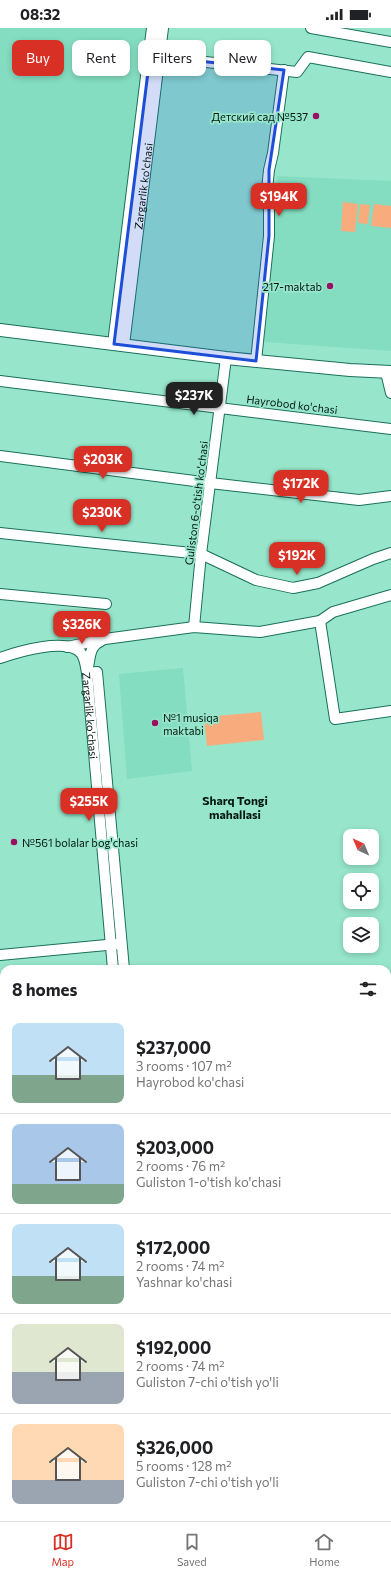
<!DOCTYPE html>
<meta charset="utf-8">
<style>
:root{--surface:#fff;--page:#f2f2f2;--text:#202124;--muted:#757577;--line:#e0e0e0;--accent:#d93025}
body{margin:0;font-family:Commissioner,sans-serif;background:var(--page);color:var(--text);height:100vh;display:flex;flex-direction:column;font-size:15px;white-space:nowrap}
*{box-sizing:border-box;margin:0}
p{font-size:13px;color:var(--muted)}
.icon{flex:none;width:22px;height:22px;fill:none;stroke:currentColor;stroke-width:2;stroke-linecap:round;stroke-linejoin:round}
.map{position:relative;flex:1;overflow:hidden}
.side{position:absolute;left:0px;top:937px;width:391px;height:556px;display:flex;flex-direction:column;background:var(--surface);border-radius:12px 12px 0 0;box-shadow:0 2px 6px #0003}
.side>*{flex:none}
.guide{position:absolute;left:12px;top:12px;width:367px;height:36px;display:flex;gap:8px}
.needle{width:26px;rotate:316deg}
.controls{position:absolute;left:343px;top:801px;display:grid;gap:8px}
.controls a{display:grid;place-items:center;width:36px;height:36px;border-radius:8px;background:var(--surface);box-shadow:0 2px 6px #0003;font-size:20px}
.price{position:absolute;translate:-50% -34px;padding:0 9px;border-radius:8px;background:var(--accent);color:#fff;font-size:13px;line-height:26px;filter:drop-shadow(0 1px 2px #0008)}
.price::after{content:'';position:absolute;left:50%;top:24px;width:12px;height:9px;margin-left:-6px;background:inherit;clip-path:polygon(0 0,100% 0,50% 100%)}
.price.selected{background:#222;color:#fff}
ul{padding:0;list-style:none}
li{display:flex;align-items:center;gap:12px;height:100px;padding:0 12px}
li+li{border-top:1px solid var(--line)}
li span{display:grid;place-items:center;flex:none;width:112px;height:80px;border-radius:8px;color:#555}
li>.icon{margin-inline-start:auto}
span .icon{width:48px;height:48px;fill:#fffc;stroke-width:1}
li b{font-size:17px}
h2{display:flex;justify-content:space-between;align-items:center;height:48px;padding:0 12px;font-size:17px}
.tag{padding:0 14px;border-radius:8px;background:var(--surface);box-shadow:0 2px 6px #0003;font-size:14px;line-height:36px}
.tag.selected{background:var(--accent);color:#fff}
.status{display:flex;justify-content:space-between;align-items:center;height:28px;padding:0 20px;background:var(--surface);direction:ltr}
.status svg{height:11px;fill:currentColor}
.dock{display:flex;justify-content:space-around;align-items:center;height:56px;border-top:1px solid var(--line);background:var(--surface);font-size:11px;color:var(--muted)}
.dock a{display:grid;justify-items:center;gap:2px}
.dock .selected{color:var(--accent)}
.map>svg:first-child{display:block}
.built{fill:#84ddc0}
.green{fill:#f8ab7d}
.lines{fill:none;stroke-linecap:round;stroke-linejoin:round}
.minor-casing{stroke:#1a705a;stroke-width:12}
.major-casing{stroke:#1a705a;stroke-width:14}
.minor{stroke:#fff;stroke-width:10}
.major{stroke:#fff;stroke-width:12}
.marked{fill:#1d4ed8;fill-opacity:0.2;stroke:#1d4ed8;stroke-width:3;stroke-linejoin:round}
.poi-dot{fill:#990f62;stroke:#97e6cc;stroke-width:1.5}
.labels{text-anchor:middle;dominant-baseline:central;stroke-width:3.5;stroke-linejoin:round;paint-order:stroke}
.poi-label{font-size:11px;fill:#001710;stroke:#97e6cc;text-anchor:end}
.street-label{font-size:11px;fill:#001710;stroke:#97e6cc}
.neighbourhood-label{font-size:12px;font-weight:bold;fill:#001710;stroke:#97e6cc}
</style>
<div class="status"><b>08:32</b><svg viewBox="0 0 49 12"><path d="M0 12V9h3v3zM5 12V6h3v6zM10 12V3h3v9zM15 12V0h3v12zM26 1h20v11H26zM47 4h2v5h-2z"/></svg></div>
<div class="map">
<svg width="391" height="1493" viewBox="0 0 391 1493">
<rect width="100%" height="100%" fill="#97e6cc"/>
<g class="built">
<polygon points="0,0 153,0 114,316 0,302"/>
<polygon points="277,148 391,153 391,323 264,314"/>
<polygon points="183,640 192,743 127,751 119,646"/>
<polygon points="4,1170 4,1273 0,1274 0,1171"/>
<polygon points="391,1316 391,1493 281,1493 280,1489 387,1489 387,1320"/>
<polygon points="0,1350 4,1350 4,1459 1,1459"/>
<rect x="33" y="1489" width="110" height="4"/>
</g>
<g class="green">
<polygon points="343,174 358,176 355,204 341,203"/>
<polygon points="360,176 370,177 368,196 358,195"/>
<polygon points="374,176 391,178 391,200 371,198"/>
<polygon points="261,684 264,712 207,718 204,689"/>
</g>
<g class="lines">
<g class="minor-casing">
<g id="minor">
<polyline points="311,0 391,14"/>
<polyline points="151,28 297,44 308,29 391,44"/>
<polyline points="256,333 269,208 269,172 267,162 269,142 273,125 284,42"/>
<polyline points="386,344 391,365"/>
<polyline points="0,353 391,401"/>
<polyline points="0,428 210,455 359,472 391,468"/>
<polyline points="0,505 201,526 256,552 293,560 318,555 373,531 391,525"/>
<polyline points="0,566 106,576"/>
<polyline points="320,593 335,691 391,683"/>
<polyline points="194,599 201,526 226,330"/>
<polyline points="67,619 105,611 194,599 260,604 320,593 333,584 391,567"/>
<path id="s1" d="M0 630C17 624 67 609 81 625 85 630 86 639 87 645L113 941"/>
<path d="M88 639C90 629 90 617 101 613"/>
<polyline points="87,645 97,644 124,941"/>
<polyline points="0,927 117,916"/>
</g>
</g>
<g class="major-casing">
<g id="major">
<polyline points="0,302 226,330 350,342 391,344"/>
<polyline points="114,316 153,0"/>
<path id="s2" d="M123 317 162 0"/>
<polyline points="387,1286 391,1284"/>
<polyline points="0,1330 4,1330"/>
<polyline points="162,1489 162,1493"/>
<polyline points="175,1489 175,1493"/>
</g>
</g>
<use href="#minor" class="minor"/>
<use href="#major" class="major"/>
</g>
<path class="marked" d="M150 28 284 42 269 142V208L256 333 114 316Z"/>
<g class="poi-dot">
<circle cx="316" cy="88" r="4"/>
<circle cx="330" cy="258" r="4"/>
<circle cx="155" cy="695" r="4"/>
<circle cx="14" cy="814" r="4"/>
</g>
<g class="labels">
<g class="poi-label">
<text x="308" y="88">Детский сад №537</text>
<text x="322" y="258">217-maktab</text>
<text x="163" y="689" text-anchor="start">№1 musiqa<tspan x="163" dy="13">maktabi</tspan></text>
<text x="22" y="814" text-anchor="start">№561 bolalar bog'chasi</text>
</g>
<g class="street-label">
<text stroke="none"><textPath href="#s2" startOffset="160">Zargarlik ko'chasi</textPath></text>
<text transform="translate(292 376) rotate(7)">Hayrobod ko'chasi</text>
<text transform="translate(196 475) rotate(-83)">Guliston 6-o'tish ko'chasi</text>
<text stroke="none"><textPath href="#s1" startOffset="148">Zargarlik ko'chasi</textPath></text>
</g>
<g class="neighbourhood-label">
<text x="235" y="772">Sharq Tongi<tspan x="235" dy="14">mahallasi</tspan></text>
</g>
</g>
</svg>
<div class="controls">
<a><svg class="needle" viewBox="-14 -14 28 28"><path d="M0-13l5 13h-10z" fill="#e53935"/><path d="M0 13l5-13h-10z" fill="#757577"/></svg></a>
<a><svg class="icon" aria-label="locate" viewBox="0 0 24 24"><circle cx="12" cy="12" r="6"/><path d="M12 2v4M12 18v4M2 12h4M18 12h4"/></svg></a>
<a><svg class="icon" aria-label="layers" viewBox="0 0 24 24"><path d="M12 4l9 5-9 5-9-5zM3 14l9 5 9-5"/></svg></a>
</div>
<b class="price" style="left:279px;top:189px">$194K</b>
<b class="price selected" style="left:194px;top:388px">$237K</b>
<b class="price" style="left:103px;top:452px">$203K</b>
<b class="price" style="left:301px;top:476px">$172K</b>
<b class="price" style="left:102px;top:505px">$230K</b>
<b class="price" style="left:297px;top:548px">$192K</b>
<b class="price" style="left:82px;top:617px">$326K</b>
<b class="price" style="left:89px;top:794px">$255K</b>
<div class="guide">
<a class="tag selected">Buy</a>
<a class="tag">Rent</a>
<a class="tag">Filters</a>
<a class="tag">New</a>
</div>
<section class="side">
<h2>8 homes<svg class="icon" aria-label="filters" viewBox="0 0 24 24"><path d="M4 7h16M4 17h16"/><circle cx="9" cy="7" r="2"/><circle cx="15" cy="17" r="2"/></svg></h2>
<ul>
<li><span style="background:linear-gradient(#bfe0f5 65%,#7fa58c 0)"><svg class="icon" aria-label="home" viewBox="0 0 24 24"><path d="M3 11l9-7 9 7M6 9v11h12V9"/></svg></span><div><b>$237,000</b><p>3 rooms · 107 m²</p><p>Hayrobod ko'chasi</p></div></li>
<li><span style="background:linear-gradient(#a9c7e8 75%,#7fa58c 0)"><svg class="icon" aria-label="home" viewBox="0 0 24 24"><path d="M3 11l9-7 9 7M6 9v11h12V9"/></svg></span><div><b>$203,000</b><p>2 rooms · 76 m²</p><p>Guliston 1-o'tish ko'chasi</p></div></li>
<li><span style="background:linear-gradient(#bfe0f5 65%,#7fa58c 0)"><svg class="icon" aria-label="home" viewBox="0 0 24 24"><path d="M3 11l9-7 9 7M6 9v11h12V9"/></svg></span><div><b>$172,000</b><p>2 rooms · 74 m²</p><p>Yashnar ko'chasi</p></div></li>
<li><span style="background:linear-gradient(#dfe7d0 60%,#9aa5b1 0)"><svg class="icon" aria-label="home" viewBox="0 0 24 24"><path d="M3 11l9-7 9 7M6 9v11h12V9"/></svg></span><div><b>$192,000</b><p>2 rooms · 74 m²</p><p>Guliston 7-chi o'tish yo'li</p></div></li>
<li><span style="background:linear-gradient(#ffd9b3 70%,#9aa5b1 0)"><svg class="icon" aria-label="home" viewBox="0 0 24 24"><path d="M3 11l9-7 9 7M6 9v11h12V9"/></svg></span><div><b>$326,000</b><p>5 rooms · 128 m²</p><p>Guliston 7-chi o'tish yo'li</p></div></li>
</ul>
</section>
</div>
<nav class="dock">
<a class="selected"><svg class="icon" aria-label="map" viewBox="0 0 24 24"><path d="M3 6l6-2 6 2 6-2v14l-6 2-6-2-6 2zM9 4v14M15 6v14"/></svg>Map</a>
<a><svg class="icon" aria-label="saved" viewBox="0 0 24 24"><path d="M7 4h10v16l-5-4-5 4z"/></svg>Saved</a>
<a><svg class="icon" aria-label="home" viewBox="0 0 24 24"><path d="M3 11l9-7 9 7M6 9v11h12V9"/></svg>Home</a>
</nav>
